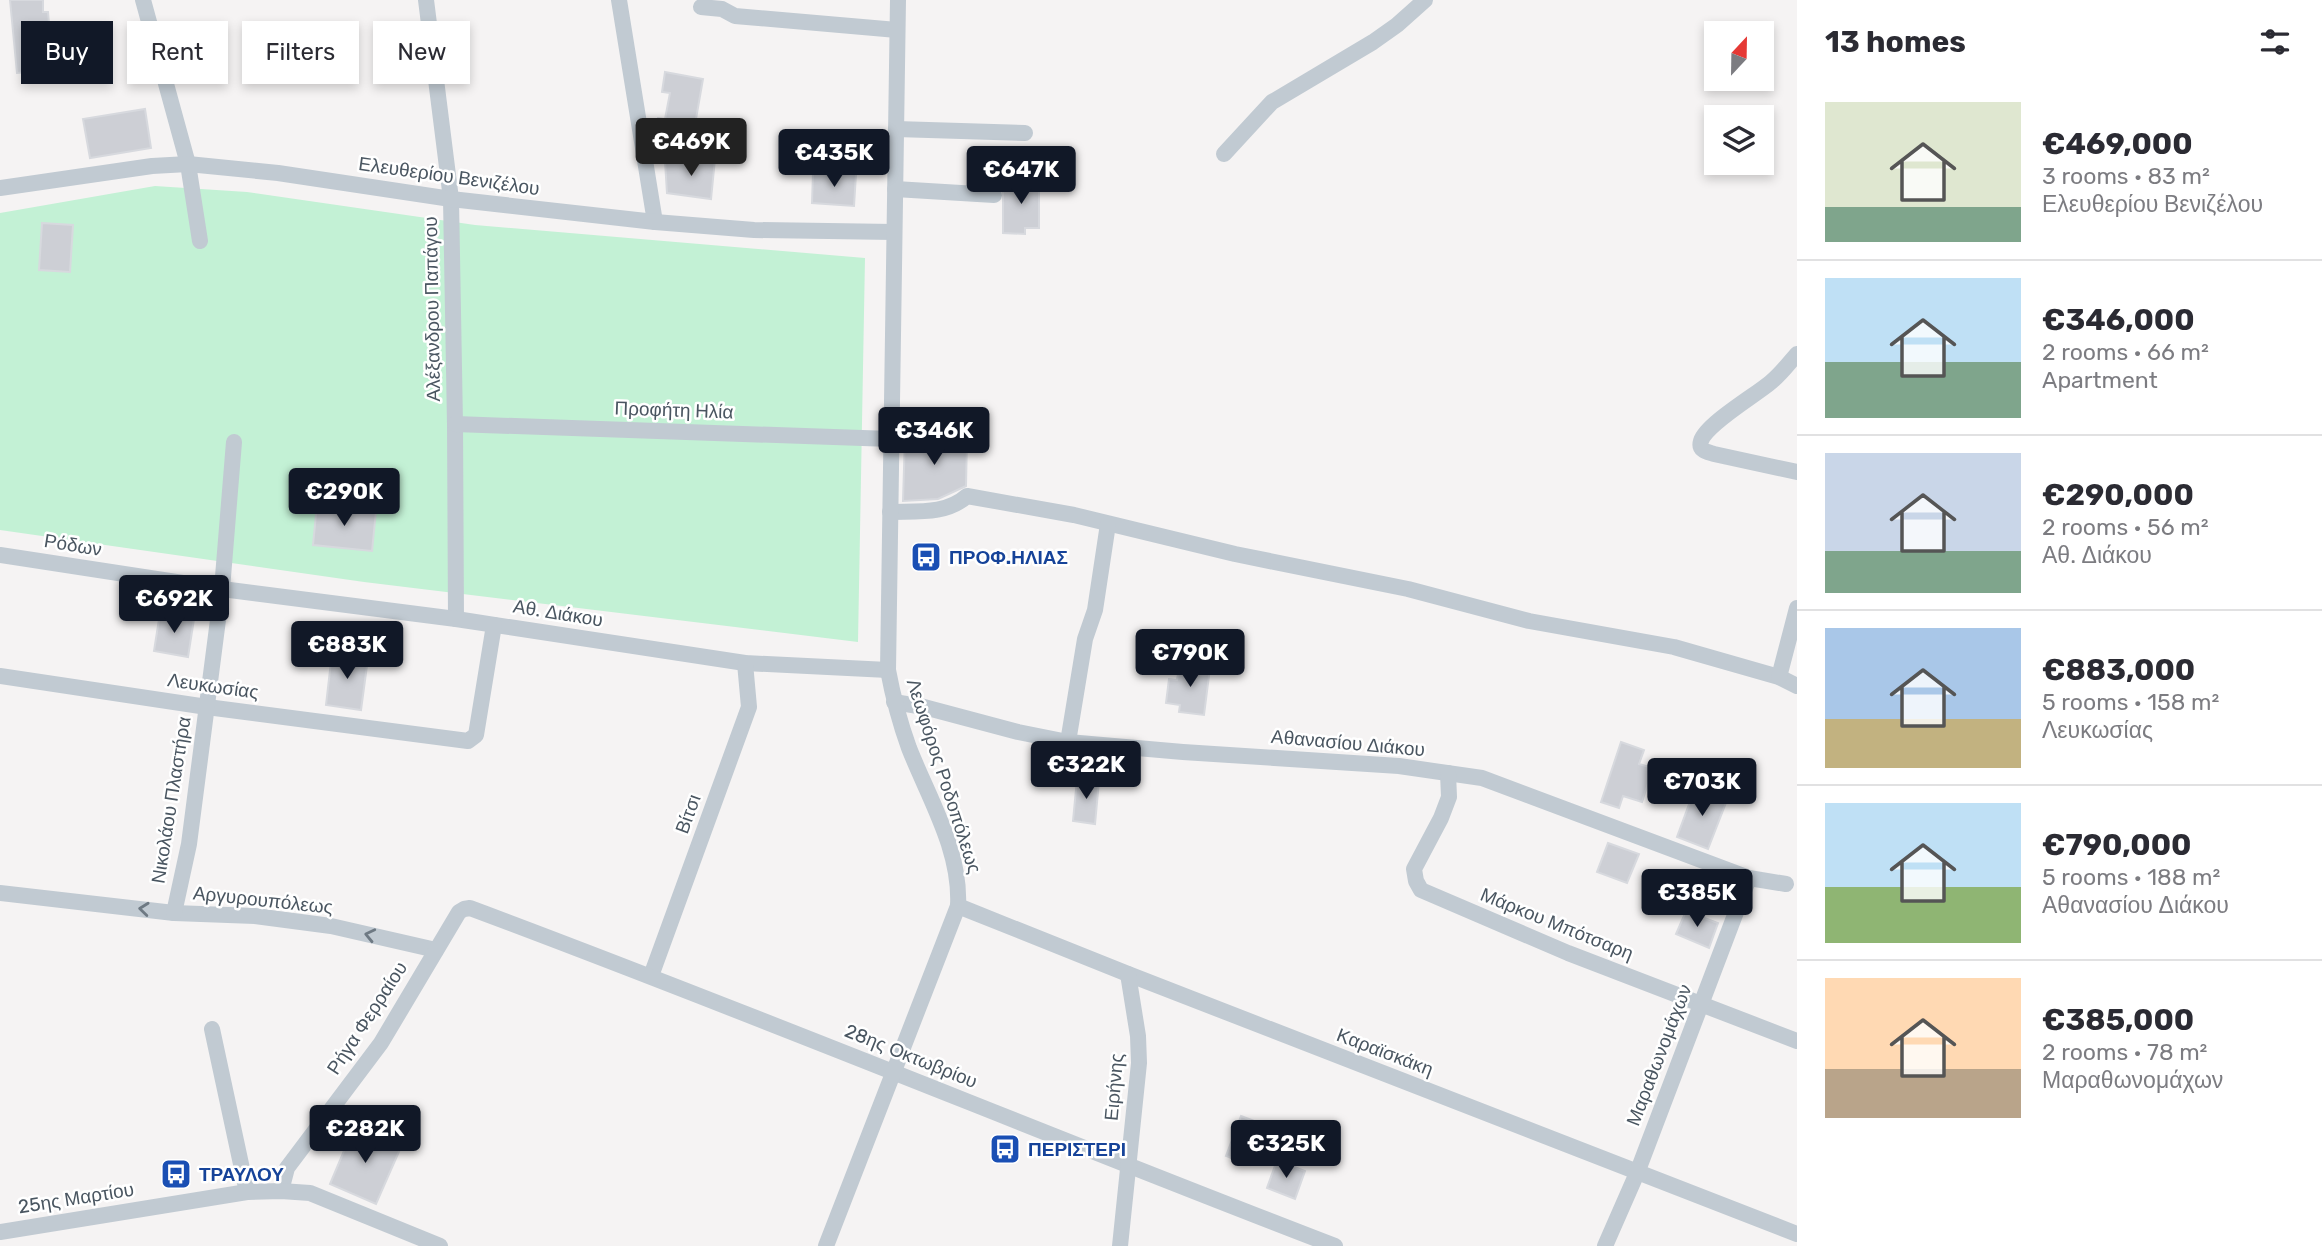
<!DOCTYPE html>
<meta charset="utf-8">
<style>
:root{--surface:#fff;--page:#f7f7f7;--text:#2b2b33;--muted:#7c7c81;--line:#e1e1e2;--accent:#111827}
body{margin:0;font-family:Rubik,sans-serif;background:var(--page);color:var(--text);height:100vh;display:flex;flex-direction:column;font-size:26px;white-space:nowrap}
*{box-sizing:border-box;margin:0}
p{font-size:23px;color:var(--muted)}
.icon{flex:none;width:38px;height:38px;fill:none;stroke:currentColor;stroke-width:2;stroke-linecap:round;stroke-linejoin:round}
.map{position:relative;flex:1;overflow:hidden}
.side{display:flex;flex-direction:column;background:var(--surface);width:525px}
.side>*{flex:none}
.hud{position:absolute;left:21px;top:21px;width:665px;height:63px;display:flex;gap:14px}
.needle{width:46px;rotate:22deg}
.fabs{position:absolute;left:1704px;top:21px;display:grid;gap:14px}
.fabs a{display:grid;place-items:center;width:70px;height:70px;border-radius:0px;background:var(--surface);box-shadow:0 4px 10px #0003;font-size:35px}
.price{position:absolute;translate:-50% -60px;padding:0 16px;border-radius:7px;background:var(--accent);color:#fff;font-size:23px;line-height:46px;filter:drop-shadow(0 2px 4px #0008)}
.price::after{content:'';position:absolute;left:50%;top:42px;width:21px;height:16px;margin-left:-10px;background:inherit;clip-path:polygon(0 0,100% 0,50% 100%)}
.price.current{background:#222;color:#fff}
ul{padding:0;list-style:none}
li{display:flex;align-items:center;gap:21px;height:175px;padding:0 28px}
li+li{border-top:2px solid var(--line)}
li span{display:grid;place-items:center;flex:none;width:196px;height:140px;border-radius:0px;color:#555}
li>.icon{margin-inline-start:auto}
span .icon{width:84px;height:84px;fill:#fffc;stroke-width:1}
li b{font-size:30px}
h2{display:flex;justify-content:space-between;align-items:center;height:84px;padding:0 28px;font-size:30px}
.chip{padding:0 24px;border-radius:0px;background:var(--surface);box-shadow:0 4px 10px #0003;font-size:24px;line-height:63px}
.chip.current{background:var(--accent);color:#fff}
main{display:flex;flex:1;min-height:0}
.map>svg:first-child{display:block}
.green{fill:#c3f1d5}
.building{fill:#cdcfd5;stroke:#d7d9de;stroke-width:2}
.lines{fill:none;stroke-linecap:round;stroke-linejoin:round}
.minor{stroke:#c1cad2;stroke-width:16}
.oneway{stroke:#6e7983}
.labels{text-anchor:middle;dominant-baseline:central;stroke-width:5;stroke-linejoin:round;paint-order:stroke}
.street-label{font-size:19px;fill:#4a5661;stroke:#fff}
.transit-label{font-size:19px;font-weight:bold;fill:#164399;stroke:#fff;text-anchor:start}
</style>
<main>
<div class="map">
<svg width="1797" height="1246" viewBox="0 0 1797 1246">
<rect width="100%" height="100%" fill="#f5f3f3"/>
<polygon class="green" points="155,186 247,192 475,225 865,258 858,642 364,582 0,530 0,213"/>
<g class="building">
<polygon points="10,0 43,0 43,12 48,12 53,70 17,73"/>
<polygon points="665,72 703,79 693,136 655,129 658,118 665,119 670,93 662,92"/>
<polygon points="145,109 151,148 90,158 83,119"/>
<polygon points="698,157 715,159 711,199 667,193 665,161 697,164"/>
<polygon points="813,172 856,174 854,206 812,203"/>
<polygon points="1011,178 1039,179 1039,228 1025,228 1025,234 1003,233 1003,188 1011,188"/>
<polygon points="42,223 73,225 70,272 39,270"/>
<polygon points="905,437 967,438 966,486 938,499 903,501"/>
<polygon points="317,504 376,511 372,551 313,545"/>
<polygon points="160,613 194,619 188,657 154,651"/>
<polygon points="332,653 368,658 361,710 326,705"/>
<polygon points="1188,661 1202,662 1201,667 1210,668 1204,715 1179,712 1180,705 1166,703 1169,679 1177,680 1179,668 1182,669 1183,665 1187,666"/>
<polygon points="1621,742 1644,750 1639,764 1653,768 1642,802 1623,796 1619,808 1601,802"/>
<polygon points="1077,779 1099,781 1095,824 1073,821"/>
<polygon points="1695,788 1727,800 1708,849 1677,837"/>
<polygon points="1608,843 1639,854 1627,883 1597,872"/>
<polygon points="1686,911 1718,923 1709,948 1676,934"/>
<polygon points="1241,1116 1254,1121 1253,1126 1264,1130 1250,1165 1226,1156"/>
<polygon points="354,1127 401,1147 376,1204 330,1184"/>
<polygon points="1277,1160 1305,1171 1295,1199 1267,1188"/>
</g>
<g class="lines">
<g class="minor">
<polyline points="143,0 188,164 200,241"/>
<polyline points="426,0 451,199 455,424 456,619"/>
<polyline points="619,0 655,222"/>
<polyline points="701,7 722,9 735,16 897,30"/>
<polyline points="896,129 1025,133"/>
<polyline points="1224,154 1272,102 1373,42 1397,25 1425,0"/>
<polyline points="0,188 152,166 188,164 278,173 451,199 655,222 754,230 894,232"/>
<polyline points="895,189 994,195"/>
<path d="M1797 354C1789 363 1781 374 1771 382 1756 395 1706 424 1701 441 1698 451 1708 452 1714 454L1797 472"/>
<polyline points="455,424 891,439"/>
<path d="M890 512C916 511 946 515 967 496L1074 515 1235 554 1408 589 1529 621 1674 647 1779 677 1797 686"/>
<polyline points="0,555 222,589 456,619 745,663 888,670"/>
<polyline points="0,676 207,707 468,741 476,735 494,625"/>
<polyline points="1779,677 1797,608"/>
<polyline points="894,702 924,707 1018,732 1068,742 1183,752 1399,766 1482,778 1749,878 1786,884"/>
<polyline points="1068,742 1085,639 1095,610 1108,524"/>
<polyline points="1448,773 1449,797 1441,818 1414,869 1416,881 1421,890 1568,953 1797,1041"/>
<polyline points="0,893 174,913 255,916 331,926 436,950"/>
<polyline points="958,906 1128,974 1797,1234"/>
<polyline points="174,913 189,844 222,589 234,442"/>
<polyline points="651,976 749,707 745,663"/>
<polyline points="212,1029 247,1192"/>
<path d="M281 1191 287 1168 381 1043 459 912 464 909 470 908C760 1016 1046 1135 1335 1246"/>
<polyline points="0,1232 247,1192 281,1191 310,1193 440,1246"/>
<path d="M826 1246 958 906C961 850 929 799 909 748 900 723 893 697 888 670L898 0"/>
<polyline points="1120,1246 1139,1063 1138,1036 1128,974"/>
<polyline points="1605,1246 1637,1173 1749,878"/>
</g>
</g>
<defs><path id="oneway-chevron" d="M-2-3.5L2.5 0L-2 3.5" fill="none" stroke-width="1.6" stroke-linecap="round" stroke-linejoin="round" transform="scale(1.75)"/></defs>
<g class="oneway">
<use href="#oneway-chevron" transform="translate(144 909) rotate(-174)"/>
<use href="#oneway-chevron" transform="translate(370 935) rotate(-167)"/>
</g>
<defs>
<g id="bus-square" transform="scale(1.575)"><rect x="-9" y="-9" width="18" height="18" rx="4" fill="#1a4fb4" stroke="#fff"/><path d="M-5-6H5V4H4V6H2V4H-2V6H-4V4H-5ZM-3.5-4V0h7V-4ZM-3.5 1.2v1.5H-2V1.2ZM2 1.2v1.5H3.5V1.2Z" fill="#fff"/></g>
</defs>
<g fill-rule="evenodd">
<use href="#bus-square" x="926" y="557"/>
<use href="#bus-square" x="1005" y="1149"/>
<use href="#bus-square" x="176" y="1174"/>
</g>
<g class="labels">
<g class="street-label">
<text transform="translate(449 176) rotate(8)">Ελευθερίου Βενιζέλου</text>
<text transform="translate(432 309) rotate(-91)">Αλέξανδρου Παπάγου</text>
<text transform="translate(674 410) rotate(2)">Προφήτη Ηλία</text>
<text transform="translate(73 545) rotate(9)">Ρόδων</text>
<text transform="translate(558 613) rotate(9)">Αθ. Διάκου</text>
<text transform="translate(213 686) rotate(8)">Λευκωσίας</text>
<text transform="translate(1348 743) rotate(5)">Αθανασίου Διάκου</text>
<text transform="translate(944 776) rotate(72)">Λεωφόρος Ροδοπόλεως</text>
<text transform="translate(171 800) rotate(-81)">Νικολάου Πλαστήρα</text>
<text transform="translate(688 814) rotate(-70)">Βίτσι</text>
<text transform="translate(263 900) rotate(6)">Αργυρουπόλεως</text>
<text transform="translate(1557 924) rotate(22)">Μάρκου Μπότσαρη</text>
<text transform="translate(367 1018) rotate(-57)">Ρήγα Φερραίου</text>
<text transform="translate(1385 1052) rotate(21)">Καραϊσκάκη</text>
<text transform="translate(1659 1055) rotate(-69)">Μαραθωνομάχων</text>
<text transform="translate(911 1056) rotate(22)">28ης Οκτωβρίου</text>
<text transform="translate(1114 1087) rotate(-85)">Ειρήνης</text>
<text transform="translate(76 1198) rotate(-9)">25ης Μαρτίου</text>
</g>
<g class="transit-label">
<text x="949" y="557">ΠΡΟΦ.ΗΛΙΑΣ</text>
<text x="1028" y="1149">ΠΕΡΙΣΤΕΡΙ</text>
<text x="199" y="1174">ΤΡΑΥΛΟΥ</text>
</g>
</g>
</svg>
<div class="fabs">
<a><svg class="needle" viewBox="-14 -14 28 28"><path d="M0-13l5 13h-10z" fill="#e53935"/><path d="M0 13l5-13h-10z" fill="#7c7c81"/></svg></a>
<a><svg class="icon" aria-label="layers" viewBox="0 0 24 24"><path d="M12 4l9 5-9 5-9-5zM3 14l9 5 9-5"/></svg></a>
</div>
<b class="price current" style="left:691px;top:178px">€469K</b>
<b class="price" style="left:834px;top:189px">€435K</b>
<b class="price" style="left:1021px;top:206px">€647K</b>
<b class="price" style="left:934px;top:467px">€346K</b>
<b class="price" style="left:344px;top:528px">€290K</b>
<b class="price" style="left:174px;top:635px">€692K</b>
<b class="price" style="left:347px;top:681px">€883K</b>
<b class="price" style="left:1190px;top:689px">€790K</b>
<b class="price" style="left:1086px;top:801px">€322K</b>
<b class="price" style="left:1702px;top:818px">€703K</b>
<b class="price" style="left:1697px;top:929px">€385K</b>
<b class="price" style="left:365px;top:1165px">€282K</b>
<b class="price" style="left:1286px;top:1180px">€325K</b>
<div class="hud">
<a class="chip current">Buy</a>
<a class="chip">Rent</a>
<a class="chip">Filters</a>
<a class="chip">New</a>
</div>
</div>
<section class="side">
<h2>13 homes<svg class="icon" aria-label="filters" viewBox="0 0 24 24"><path d="M4 7h16M4 17h16"/><circle cx="9" cy="7" r="2"/><circle cx="15" cy="17" r="2"/></svg></h2>
<ul>
<li><span style="background:linear-gradient(#dfe7d0 75%,#7fa58c 0)"><svg class="icon" aria-label="home" viewBox="0 0 24 24"><path d="M3 11l9-7 9 7M6 9v11h12V9"/></svg></span><div><b>€469,000</b><p>3 rooms · 83 m²</p><p>Ελευθερίου Βενιζέλου</p></div></li>
<li><span style="background:linear-gradient(#bfe0f5 60%,#7fa58c 0)"><svg class="icon" aria-label="home" viewBox="0 0 24 24"><path d="M3 11l9-7 9 7M6 9v11h12V9"/></svg></span><div><b>€346,000</b><p>2 rooms · 66 m²</p><p>Apartment</p></div></li>
<li><span style="background:linear-gradient(#c9d6e8 70%,#7fa58c 0)"><svg class="icon" aria-label="home" viewBox="0 0 24 24"><path d="M3 11l9-7 9 7M6 9v11h12V9"/></svg></span><div><b>€290,000</b><p>2 rooms · 56 m²</p><p>Αθ. Διάκου</p></div></li>
<li><span style="background:linear-gradient(#a9c7e8 65%,#c2b280 0)"><svg class="icon" aria-label="home" viewBox="0 0 24 24"><path d="M3 11l9-7 9 7M6 9v11h12V9"/></svg></span><div><b>€883,000</b><p>5 rooms · 158 m²</p><p>Λευκωσίας</p></div></li>
<li><span style="background:linear-gradient(#bfe0f5 60%,#8fb573 0)"><svg class="icon" aria-label="home" viewBox="0 0 24 24"><path d="M3 11l9-7 9 7M6 9v11h12V9"/></svg></span><div><b>€790,000</b><p>5 rooms · 188 m²</p><p>Αθανασίου Διάκου</p></div></li>
<li><span style="background:linear-gradient(#ffd9b3 65%,#b9a48a 0)"><svg class="icon" aria-label="home" viewBox="0 0 24 24"><path d="M3 11l9-7 9 7M6 9v11h12V9"/></svg></span><div><b>€385,000</b><p>2 rooms · 78 m²</p><p>Μαραθωνομάχων</p></div></li>
</ul>
</section>
</main>
